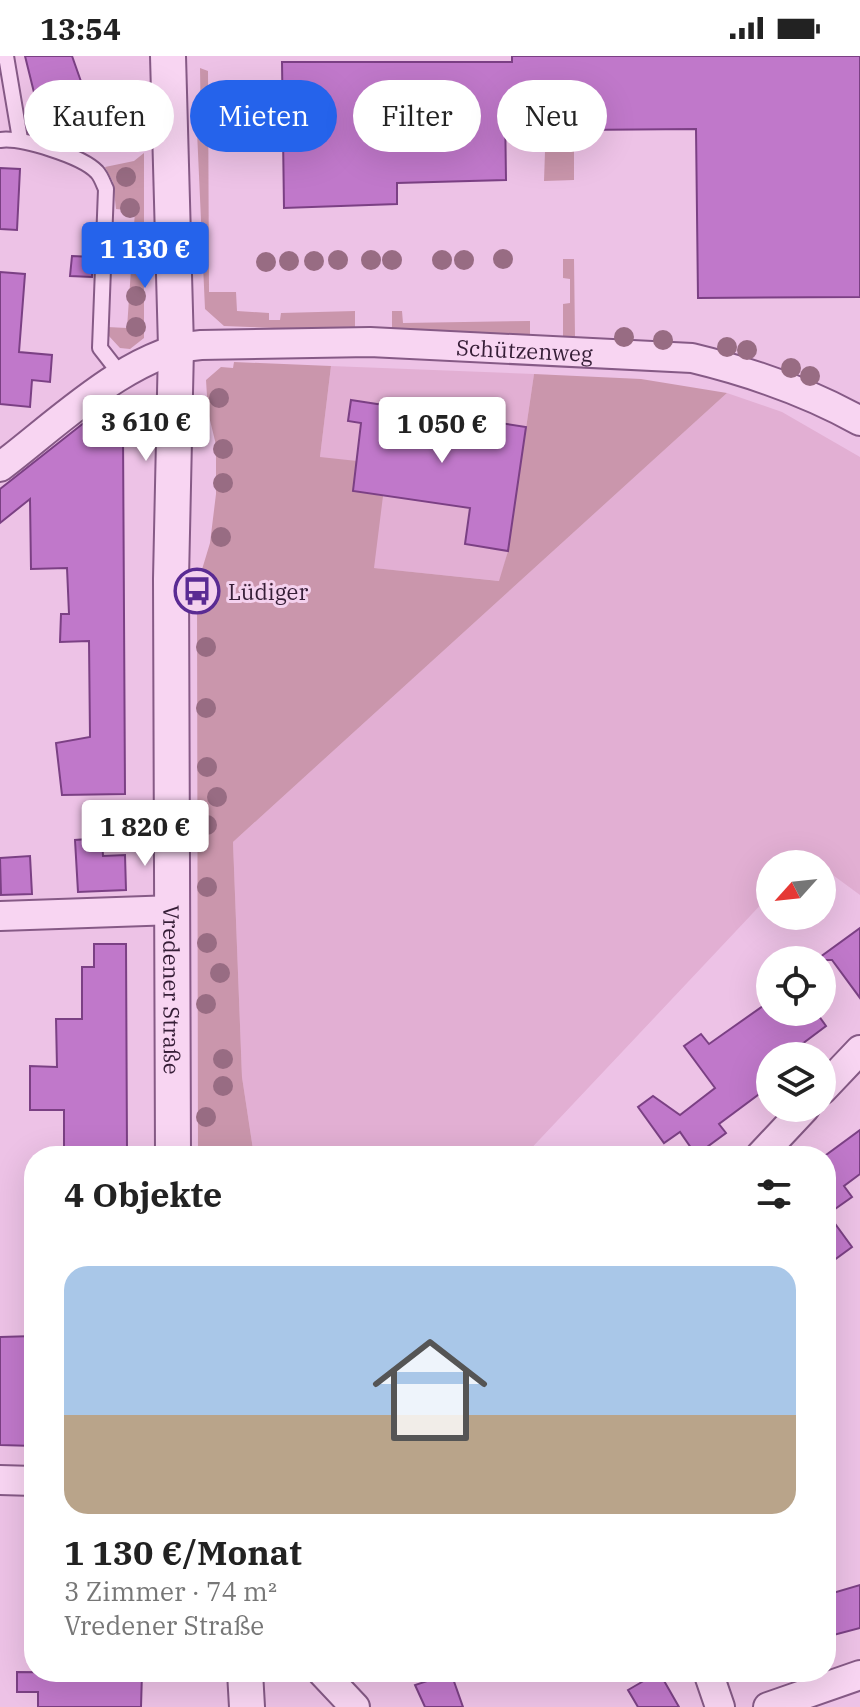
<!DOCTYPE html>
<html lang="de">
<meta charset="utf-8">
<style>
:root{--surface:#fff;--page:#f6f6f6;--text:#222;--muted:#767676;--accent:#2563eb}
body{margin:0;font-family:"IBM Plex Serif",serif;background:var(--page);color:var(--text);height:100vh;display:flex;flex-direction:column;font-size:30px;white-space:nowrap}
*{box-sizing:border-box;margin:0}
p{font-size:26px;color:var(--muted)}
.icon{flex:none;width:44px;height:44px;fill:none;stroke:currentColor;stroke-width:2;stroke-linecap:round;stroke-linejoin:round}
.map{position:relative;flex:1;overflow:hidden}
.panel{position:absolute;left:24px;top:1090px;width:812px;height:536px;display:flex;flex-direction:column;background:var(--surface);border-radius:32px;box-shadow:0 8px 32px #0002}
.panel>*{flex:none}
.guide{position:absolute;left:24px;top:24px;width:812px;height:72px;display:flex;gap:16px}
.needle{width:52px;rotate:243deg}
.buttons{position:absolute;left:756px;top:794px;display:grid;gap:16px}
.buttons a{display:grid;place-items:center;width:80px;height:80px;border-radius:50%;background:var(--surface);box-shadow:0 8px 32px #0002;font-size:40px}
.price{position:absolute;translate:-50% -68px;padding:0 18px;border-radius:8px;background:#fff;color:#222;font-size:26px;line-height:52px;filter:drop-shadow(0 2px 4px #0008)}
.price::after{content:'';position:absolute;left:50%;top:48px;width:24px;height:18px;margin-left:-12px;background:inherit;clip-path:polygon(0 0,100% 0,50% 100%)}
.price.current{background:var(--accent);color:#fff}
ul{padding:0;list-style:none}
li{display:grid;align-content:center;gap:16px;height:424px;padding:0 40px}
li span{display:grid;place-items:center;height:248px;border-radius:24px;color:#555}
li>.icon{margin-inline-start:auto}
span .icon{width:144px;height:144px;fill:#fffc;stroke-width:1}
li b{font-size:34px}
h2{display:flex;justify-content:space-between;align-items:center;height:96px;padding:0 40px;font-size:34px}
.chip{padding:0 28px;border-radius:36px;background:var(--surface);box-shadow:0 8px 32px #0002;font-size:28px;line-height:72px}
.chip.current{background:var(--accent);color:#fff}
.status{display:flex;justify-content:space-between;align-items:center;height:56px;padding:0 40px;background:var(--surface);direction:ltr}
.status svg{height:22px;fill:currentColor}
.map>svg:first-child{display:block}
.farmland{fill:#e2afd3}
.green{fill:#ca96ac}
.building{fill:#c078ca;stroke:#7b4084;stroke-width:2}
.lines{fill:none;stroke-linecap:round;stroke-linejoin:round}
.service-casing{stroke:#865a86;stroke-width:18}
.minor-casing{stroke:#865a86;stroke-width:32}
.tertiary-casing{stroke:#865a86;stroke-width:38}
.service{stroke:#f8d5f2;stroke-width:14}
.minor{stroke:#f8d5f2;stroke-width:28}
.tertiary{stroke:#f8d5f2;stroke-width:34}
.tree{fill:#986c83}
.labels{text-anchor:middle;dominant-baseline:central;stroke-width:6;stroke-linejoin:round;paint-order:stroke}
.street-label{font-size:22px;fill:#351d36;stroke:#f4d1ee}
.poi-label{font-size:22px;fill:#351d36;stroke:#f4d1ee;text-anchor:start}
</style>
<div class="status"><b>13:54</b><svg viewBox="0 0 49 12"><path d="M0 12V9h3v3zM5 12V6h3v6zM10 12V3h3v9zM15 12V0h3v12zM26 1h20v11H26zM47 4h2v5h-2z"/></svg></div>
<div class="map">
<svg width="860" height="1651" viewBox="0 0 860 1651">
<rect width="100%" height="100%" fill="#edc2e6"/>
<g class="farmland">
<polygon points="331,310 534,318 508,495 500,525 373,512 353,435 320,401"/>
<polygon points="727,337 782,356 860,401 860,839 807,800 799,808 770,808 770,839 524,1100 254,1100 242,1021 233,786"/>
</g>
<g class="green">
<polygon points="574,0 574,124 544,125 546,66 556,65 555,30"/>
<polygon points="200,12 208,15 209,236 236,236 237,255 269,257 269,264 280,264 281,257 355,255 355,275 224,270 205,253 197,75 201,75"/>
<polygon points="144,97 144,282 130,293 120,292 108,279 107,271 127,272 135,155 116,153 113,126 105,111 134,105"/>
<polygon points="563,203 574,203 575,281 563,281 563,248 570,247 570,223 563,222"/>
<polygon points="392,255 402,255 403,267 530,265 530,280 392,276"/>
<polygon points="234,306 331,310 320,401 357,405 353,435 383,440 374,512 499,525 508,495 534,318 641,323 727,337 233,786 242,1021 254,1100 198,1100 197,530 210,487 216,438 216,389 208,356 206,324 221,311 233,312"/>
</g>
<g class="building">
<polygon points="25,0 72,0 84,34 69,38 76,64 43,73"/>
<polygon points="512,0 860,0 860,241 698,242 696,73 575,74 574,30 528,31 527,51 505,51 506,124 397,127 397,148 284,152 282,6 512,6"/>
<polygon points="0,112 20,113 17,174 0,173"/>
<polygon points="72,200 93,201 92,221 70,220"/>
<polygon points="0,216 25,218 19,296 52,299 50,326 32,324 30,351 0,348"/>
<polygon points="351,344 526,371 508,495 465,488 470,452 353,435 361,367 348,365"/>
<polygon points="104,351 117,377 123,377 125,738 62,739 56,687 90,681 89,585 60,586 61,558 69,558 67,512 31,513 30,443 0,467 0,433"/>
<polygon points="102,782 103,800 125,799 126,834 78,836 75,784"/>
<polygon points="30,800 32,838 1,839 0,802"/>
<polygon points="860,872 860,942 832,904 816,904"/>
<polygon points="94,888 126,888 127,1096 64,1095 64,1054 30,1054 30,1010 57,1011 56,963 82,963 82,911 94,911"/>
<polygon points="770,945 770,956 816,956 826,970 786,1000 770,1000 770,1030 719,1068 726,1077 696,1099 680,1076 664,1087 638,1051 653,1040 680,1059 715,1032 684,990 701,978 709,988"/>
<polygon points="860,1074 860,1118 844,1130 852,1141 828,1158 852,1191 826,1210 826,1099"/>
<polygon points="34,1280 34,1390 0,1389 0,1281"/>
<polygon points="860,1529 860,1572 826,1581 826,1539"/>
<polygon points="17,1616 142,1617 141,1651 38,1651 38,1636 17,1636"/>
<polygon points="659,1616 679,1651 638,1651 628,1634"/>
<polygon points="451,1617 463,1651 425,1651 415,1629"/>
</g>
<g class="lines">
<g class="service-casing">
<g id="service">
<polyline points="6,0 20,83"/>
<path d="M0 84C21 81 82 100 97 116 101 120 104 129 106 133L100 292 121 319"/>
</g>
</g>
<g class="minor-casing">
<g id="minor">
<path id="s1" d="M0 411C56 369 130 295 201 289L370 286 692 302C750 316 808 336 860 365"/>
<polyline points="0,860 175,854"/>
<polyline points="822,1034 860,994"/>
<polyline points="760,1100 805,1052"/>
<polyline points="0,1424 34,1425"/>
<polyline points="322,1616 355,1651"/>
<polyline points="708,1616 720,1651"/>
<polyline points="768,1651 860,1619"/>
</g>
</g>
<g class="tertiary-casing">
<g id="tertiary">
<path id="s2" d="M168 0 176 291 171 523 173 1100"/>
<polyline points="245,1616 247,1651"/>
</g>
</g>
<use href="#service" class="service"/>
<use href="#minor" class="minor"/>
<use href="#tertiary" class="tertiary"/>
</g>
<g class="tree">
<circle cx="126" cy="121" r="10"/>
<circle cx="130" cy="152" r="10"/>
<circle cx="503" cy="203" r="10"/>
<circle cx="338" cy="204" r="10"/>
<circle cx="371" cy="204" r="10"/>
<circle cx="392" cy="204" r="10"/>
<circle cx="442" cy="204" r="10"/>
<circle cx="464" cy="204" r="10"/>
<circle cx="289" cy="205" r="10"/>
<circle cx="314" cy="205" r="10"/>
<circle cx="266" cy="206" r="10"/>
<circle cx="136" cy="240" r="10"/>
<circle cx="136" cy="271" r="10"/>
<circle cx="624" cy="281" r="10"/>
<circle cx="663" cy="284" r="10"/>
<circle cx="727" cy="291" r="10"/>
<circle cx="747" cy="294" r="10"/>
<circle cx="791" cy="312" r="10"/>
<circle cx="810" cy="320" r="10"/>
<circle cx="219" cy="342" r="10"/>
<circle cx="223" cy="393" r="10"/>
<circle cx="223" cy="427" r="10"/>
<circle cx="221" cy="481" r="10"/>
<circle cx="206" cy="591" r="10"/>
<circle cx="206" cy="652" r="10"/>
<circle cx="207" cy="711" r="10"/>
<circle cx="217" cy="741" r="10"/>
<circle cx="207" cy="769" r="10"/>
<circle cx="207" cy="831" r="10"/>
<circle cx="207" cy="887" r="10"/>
<circle cx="220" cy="917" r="10"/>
<circle cx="206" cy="948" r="10"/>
<circle cx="223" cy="1003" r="10"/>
<circle cx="223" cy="1030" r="10"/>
<circle cx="206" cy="1061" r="10"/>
</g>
<defs>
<g id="bus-ring" transform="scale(2.3)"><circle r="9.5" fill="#f4d1ee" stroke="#5a2b93" stroke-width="1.5"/><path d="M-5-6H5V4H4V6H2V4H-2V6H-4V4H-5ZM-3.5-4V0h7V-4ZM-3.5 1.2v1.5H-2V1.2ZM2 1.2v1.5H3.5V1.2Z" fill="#5a2b93"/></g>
</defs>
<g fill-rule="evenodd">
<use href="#bus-ring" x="197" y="535"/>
</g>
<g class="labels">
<g class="street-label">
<text stroke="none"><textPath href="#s1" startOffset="562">Schützenweg</textPath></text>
<text stroke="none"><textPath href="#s2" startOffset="934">Vredener Straße</textPath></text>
</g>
<g class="poi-label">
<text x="228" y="535">Lüdiger</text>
</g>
</g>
</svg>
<div class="buttons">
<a><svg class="needle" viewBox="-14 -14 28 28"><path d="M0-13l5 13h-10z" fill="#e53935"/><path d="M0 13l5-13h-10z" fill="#767676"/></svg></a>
<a><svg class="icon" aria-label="locate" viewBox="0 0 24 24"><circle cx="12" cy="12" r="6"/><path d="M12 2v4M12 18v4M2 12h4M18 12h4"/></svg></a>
<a><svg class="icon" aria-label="layers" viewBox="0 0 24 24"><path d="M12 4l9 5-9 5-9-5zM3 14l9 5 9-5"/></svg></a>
</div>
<b class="price current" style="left:145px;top:234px">1 130 €</b>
<b class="price" style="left:146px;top:407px">3 610 €</b>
<b class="price" style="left:442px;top:409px">1 050 €</b>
<b class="price" style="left:145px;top:812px">1 820 €</b>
<div class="guide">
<a class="chip">Kaufen</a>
<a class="chip current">Mieten</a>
<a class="chip">Filter</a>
<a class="chip">Neu</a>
</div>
<section class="panel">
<h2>4 Objekte<svg class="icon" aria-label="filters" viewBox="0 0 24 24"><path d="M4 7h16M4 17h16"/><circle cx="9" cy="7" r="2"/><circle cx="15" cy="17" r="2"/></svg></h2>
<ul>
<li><span style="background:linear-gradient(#a9c7e8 60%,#b9a48a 0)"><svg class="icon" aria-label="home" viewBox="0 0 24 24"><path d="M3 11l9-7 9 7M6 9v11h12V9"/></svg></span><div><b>1 130 €/Monat</b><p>3 Zimmer · 74 m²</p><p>Vredener Straße</p></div></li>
</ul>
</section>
</div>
